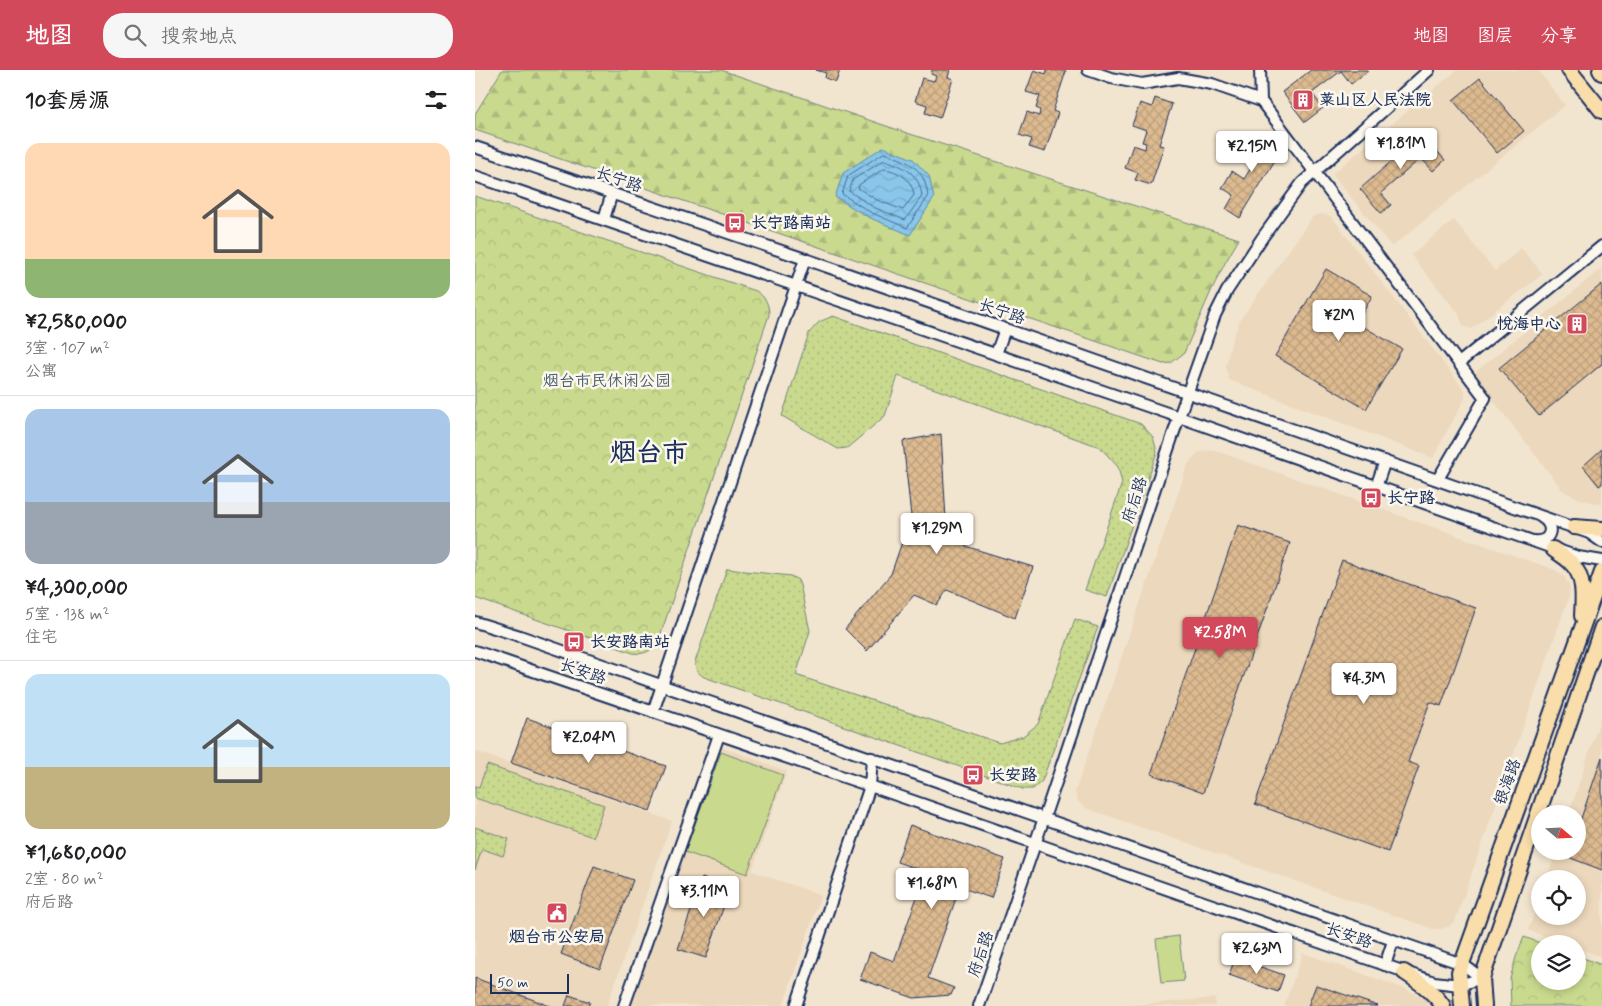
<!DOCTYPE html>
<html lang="zh">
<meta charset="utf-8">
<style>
:root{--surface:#fff;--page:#f6f6f6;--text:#202124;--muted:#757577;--line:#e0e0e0;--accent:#d1495b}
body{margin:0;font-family:Mynerve,"LXGW WenKai TC",sans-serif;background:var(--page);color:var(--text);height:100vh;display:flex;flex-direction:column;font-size:19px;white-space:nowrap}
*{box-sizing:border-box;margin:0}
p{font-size:16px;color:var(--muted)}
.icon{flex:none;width:28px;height:28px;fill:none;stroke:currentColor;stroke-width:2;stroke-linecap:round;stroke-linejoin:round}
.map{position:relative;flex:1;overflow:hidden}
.side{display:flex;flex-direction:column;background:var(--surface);width:475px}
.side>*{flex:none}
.needle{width:32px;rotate:109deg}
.fabs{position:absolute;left:1056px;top:735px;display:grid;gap:10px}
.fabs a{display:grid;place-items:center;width:55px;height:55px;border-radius:50%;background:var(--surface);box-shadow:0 2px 8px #0003;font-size:25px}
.scale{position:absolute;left:15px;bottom:12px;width:79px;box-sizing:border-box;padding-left:5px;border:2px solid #1b2f5e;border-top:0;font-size:14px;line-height:18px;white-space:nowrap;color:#1b2f5e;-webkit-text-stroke:4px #fbf7ec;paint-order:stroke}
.price{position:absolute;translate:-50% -42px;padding:0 11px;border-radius:5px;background:#fff;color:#222;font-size:16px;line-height:32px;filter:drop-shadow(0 1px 2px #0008)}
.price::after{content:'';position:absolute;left:50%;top:30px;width:15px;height:11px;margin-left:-8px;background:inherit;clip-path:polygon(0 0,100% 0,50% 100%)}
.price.selected{background:var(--accent);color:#fff}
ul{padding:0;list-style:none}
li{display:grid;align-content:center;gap:10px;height:265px;padding:0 25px}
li+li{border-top:1px solid var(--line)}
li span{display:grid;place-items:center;height:155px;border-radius:15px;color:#555}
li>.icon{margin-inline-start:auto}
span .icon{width:90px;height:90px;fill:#fffc;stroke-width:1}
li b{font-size:21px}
h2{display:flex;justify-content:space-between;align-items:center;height:60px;padding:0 25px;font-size:21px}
header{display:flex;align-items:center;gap:30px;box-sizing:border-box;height:70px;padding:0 25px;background:var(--accent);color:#fff}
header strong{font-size:24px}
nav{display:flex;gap:28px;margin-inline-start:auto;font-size:18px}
.search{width:350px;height:45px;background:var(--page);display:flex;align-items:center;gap:12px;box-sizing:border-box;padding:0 18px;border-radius:20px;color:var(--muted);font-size:19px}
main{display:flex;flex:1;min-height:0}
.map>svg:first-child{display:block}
.built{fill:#ecd8bc}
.grass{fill:url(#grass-dots);stroke:#728476}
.forest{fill:url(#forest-firs);stroke:#728476}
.park{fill:url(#park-crowns);stroke:#728476}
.garden{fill:#c9da8e;stroke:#728476}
.water{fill:url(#water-waves);stroke:#5d8ab1}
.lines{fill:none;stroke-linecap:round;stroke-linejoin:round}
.shore{stroke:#476b96;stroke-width:1}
.building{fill:url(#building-cross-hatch);stroke:#1b2f5e}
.minor-casing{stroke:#1b2f5e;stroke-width:14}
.major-casing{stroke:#1b2f5e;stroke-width:18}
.minor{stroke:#fbf7ec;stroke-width:10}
.major{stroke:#f9deab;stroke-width:14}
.labels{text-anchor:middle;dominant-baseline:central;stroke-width:5;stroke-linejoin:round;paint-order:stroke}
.poi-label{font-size:16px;font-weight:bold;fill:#1b2f5e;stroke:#fbf7ec;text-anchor:start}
.street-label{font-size:16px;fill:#1b2f5e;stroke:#fbf7ec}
.park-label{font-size:16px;fill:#465a6a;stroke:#fbf7ec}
.town-label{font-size:26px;font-weight:bold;fill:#1b2f5e;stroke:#fbf7ec}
</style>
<header>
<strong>地图</strong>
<div class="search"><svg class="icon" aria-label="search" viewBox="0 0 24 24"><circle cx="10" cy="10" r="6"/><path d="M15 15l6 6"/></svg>搜索地点</div>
<nav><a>地图</a><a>图层</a><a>分享</a></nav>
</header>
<main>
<section class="side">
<h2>10套房源<svg class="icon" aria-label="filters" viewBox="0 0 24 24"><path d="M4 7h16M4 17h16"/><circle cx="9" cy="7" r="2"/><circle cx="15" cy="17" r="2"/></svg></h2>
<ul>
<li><span style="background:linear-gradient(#ffd9b3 75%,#8fb573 0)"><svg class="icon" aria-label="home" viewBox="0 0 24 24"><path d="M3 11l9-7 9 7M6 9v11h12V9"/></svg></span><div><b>¥2,580,000</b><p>3室 · 107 m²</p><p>公寓</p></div></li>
<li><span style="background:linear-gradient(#a9c7e8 60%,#9aa5b1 0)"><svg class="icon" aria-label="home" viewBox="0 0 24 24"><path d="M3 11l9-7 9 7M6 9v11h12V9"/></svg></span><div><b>¥4,300,000</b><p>5室 · 138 m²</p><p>住宅</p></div></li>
<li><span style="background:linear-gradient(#bfe0f5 60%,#c2b280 0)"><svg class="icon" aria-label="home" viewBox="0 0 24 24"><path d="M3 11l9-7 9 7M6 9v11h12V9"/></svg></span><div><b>¥1,680,000</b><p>2室 · 80 m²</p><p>府后路</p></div></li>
</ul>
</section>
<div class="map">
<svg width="1127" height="936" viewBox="0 0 1127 936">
<defs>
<pattern id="grass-dots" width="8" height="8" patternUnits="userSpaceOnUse" patternTransform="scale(1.25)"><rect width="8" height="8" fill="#c9da8e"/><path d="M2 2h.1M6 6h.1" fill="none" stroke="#acbb7d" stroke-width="1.8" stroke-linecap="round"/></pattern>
<pattern id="forest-firs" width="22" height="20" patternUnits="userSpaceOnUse" patternTransform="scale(1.25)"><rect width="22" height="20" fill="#c9da8e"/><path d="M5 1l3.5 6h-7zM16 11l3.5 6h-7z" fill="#acbb7d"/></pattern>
<pattern id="park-crowns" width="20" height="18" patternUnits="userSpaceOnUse" patternTransform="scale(1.25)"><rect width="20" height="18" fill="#c9da8e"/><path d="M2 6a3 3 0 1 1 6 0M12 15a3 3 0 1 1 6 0" fill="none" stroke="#acbb7d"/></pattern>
<pattern id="water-waves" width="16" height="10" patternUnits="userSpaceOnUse" patternTransform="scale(1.25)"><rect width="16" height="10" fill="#89c6e9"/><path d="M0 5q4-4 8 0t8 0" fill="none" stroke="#76aaca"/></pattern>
<pattern id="building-cross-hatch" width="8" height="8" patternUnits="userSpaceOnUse" patternTransform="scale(1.25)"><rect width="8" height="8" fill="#ddba8f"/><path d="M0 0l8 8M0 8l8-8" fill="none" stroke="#bda07e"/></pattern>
</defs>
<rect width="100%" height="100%" fill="#f2e5d0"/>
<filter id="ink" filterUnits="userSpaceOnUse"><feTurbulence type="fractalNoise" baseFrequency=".02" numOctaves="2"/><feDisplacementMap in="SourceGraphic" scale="10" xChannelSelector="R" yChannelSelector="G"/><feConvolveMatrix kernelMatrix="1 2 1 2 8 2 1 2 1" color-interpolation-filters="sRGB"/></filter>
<g filter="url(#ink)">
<g class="built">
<polygon points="982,0 1063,0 1090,35 917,177 857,104"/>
<polygon points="847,144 856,146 990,321 990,328 958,388 754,310 751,296 756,273 765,250 838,146"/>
<polygon points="979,150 1020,201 1046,178 1068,204 996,259 988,256 984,244 936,185"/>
<polygon points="1127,198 1127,435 1105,429 1088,421 998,304"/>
<polygon points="733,380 744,382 1078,499 1088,505 1093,513 1095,519 1094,527 980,851 973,857 966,859 958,859 613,739 605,734 602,729 600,723 602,716 713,394 723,383"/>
<polygon points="1127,643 1127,887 1103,878 1102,874 1091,874 1053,860 1065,827 1065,846 1102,846 1102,809 1072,809 1081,781 1102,781 1102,744 1094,744"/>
<polygon points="246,677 312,701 277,801 346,825 308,936 154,935"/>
<polygon points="0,681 197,751 132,936 0,936"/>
<polygon points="828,883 931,919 949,929 954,936 809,936"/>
<polygon points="740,928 741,936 646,936"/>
</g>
<g class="grass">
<polygon points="358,246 666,354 678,367 682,382 632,527 610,520 647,413 643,397 625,377 423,306 410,346 372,378 363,379 307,346 334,263 344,252"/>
<path d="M252 499 316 506 323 510 325 515 335 561 321 605 525 673 548 666 563 654 600 549 623 557 567 711 558 719H548L229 607C223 603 220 600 220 592Z"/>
<polygon points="12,695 129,735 118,767 0,728 0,716 4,717"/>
<polygon points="0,757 34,769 28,786 7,779 0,800"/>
</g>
<polygon class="forest" points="27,0 246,0 432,63 764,169 750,193 737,219 709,283 696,293 688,294 0,60 0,44"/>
<g class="park">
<path d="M0 126 281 221C290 227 294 233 294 245L183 572C176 581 170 585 158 583L0 528Z"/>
<polygon points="1049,867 1068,874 1065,874 1065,911 1102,911 1103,886 1127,895 1127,936 1036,936 1035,909 1041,887"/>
</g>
<g class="garden">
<polygon points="246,682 308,705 272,804 210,782"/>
<polygon points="704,866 709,911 686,913 681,869"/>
</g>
<polygon class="water" points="408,77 438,89 454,106 459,128 435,165 393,147 360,127 368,103"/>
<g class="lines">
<g class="shore">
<path d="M409 83C434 91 450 98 453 127L432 158 395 142 367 124 373 106Z"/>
<path d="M410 90C430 97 444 103 447 126L430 150 398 137 374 121 378 110Z"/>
<path d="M409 99C424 101 437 109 439 125L428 140 402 130 383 118 384 115Z"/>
</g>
</g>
<g class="building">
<polygon points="341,0 365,0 361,12 350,8 351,3"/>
<polygon points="457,0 475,0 473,7 478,9 465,48 450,43 452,35 440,31 447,8 459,11 461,6 456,4"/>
<polygon points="559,0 571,4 572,0 591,1 578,41 583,43 570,82 554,77 557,69 544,65 552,42 564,46 565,40 561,38 565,26 551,22"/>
<polygon points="836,0 892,0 893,1 876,14 866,1 837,23 848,38 830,52 807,22"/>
<polygon points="1005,8 1049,61 1022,83 978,30"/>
<polygon points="680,28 697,34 684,75 689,76 676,115 660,110 663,103 650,98 658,75 670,79 671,73 667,72 671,60 657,55 665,33 677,37"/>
<polygon points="796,63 811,72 765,148 751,139 759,125 747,118 757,101 769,109 779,93 766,86 777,68 789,75"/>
<polygon points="947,64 970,90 958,101 946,88 906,123 916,135 906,143 885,119"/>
<polygon points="851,199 897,226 882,253 927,279 891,339 800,286"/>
<polygon points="1127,214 1127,294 1064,346 1024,298"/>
<polygon points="466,364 471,449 495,458 490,476 558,497 540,548 472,520 462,535 439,525 392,581 370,559 416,504 436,446 428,371"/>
<polygon points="1127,379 1127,414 1124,416 1108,396"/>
<polygon points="763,455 815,473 728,723 676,704"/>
<polygon points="867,490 1001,538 966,636 955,632 933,692 944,696 913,782 780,734"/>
<polygon points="52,648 191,696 175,741 36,693"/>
<polygon points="1127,687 1127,800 1093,787 1095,781 1102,781 1102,760"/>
<polygon points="435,755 530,789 516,828 485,817 453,908 479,918 476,925 439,928 385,909 395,882 419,891 451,802 422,792"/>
<polygon points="119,796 158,810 125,899 86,884"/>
<polygon points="227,808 255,818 231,888 203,879"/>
<polygon points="760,888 809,905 803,922 754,905"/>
<polygon points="0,908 75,936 0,936"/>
<polygon points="841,915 903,936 833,936"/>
<polygon points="94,925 115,932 113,936 90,936"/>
</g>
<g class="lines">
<g class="minor-casing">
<g id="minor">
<polyline points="613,0 636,8 667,14 703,8 737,14 786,31"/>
<polyline points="785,0 786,31 1010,328 963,409"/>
<polyline points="0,77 330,189 1114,463 1127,472"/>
<polyline points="0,106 704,347 1103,487 1127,491"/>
<polyline points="129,149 137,123"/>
<polyline points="521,284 530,259"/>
<polyline points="984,293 1127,176"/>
<polyline points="901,417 910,391"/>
<path d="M1058 471C1076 473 1081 456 1066 447"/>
<polyline points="0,552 45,566 987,894 1007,908"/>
<polyline points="0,581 395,716 959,912 985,915 1007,908"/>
<polyline points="178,642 330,189"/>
<polyline points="910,895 918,871"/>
<polyline points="149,936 244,665"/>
<polyline points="321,936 395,716 397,688"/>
<polyline points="504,936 569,748 704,347 740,245 752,221 787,168 827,113 954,0"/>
</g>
</g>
<g class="major-casing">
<g id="major">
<polyline points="1094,0 1127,41"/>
<polyline points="1125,0 1127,3"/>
<polyline points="1099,457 1127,459"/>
<path d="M1078 479C1084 484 1092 488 1097 494 1110 507 1108 529 1107 546"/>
<path d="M929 902C944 912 958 921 968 936"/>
<polyline points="987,936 984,902 1127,502"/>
<polyline points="1009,936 1007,908 1127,557"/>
</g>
</g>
<use href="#minor" class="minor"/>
<use href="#major" class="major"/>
</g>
</g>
<defs>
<g id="building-square" transform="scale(1.125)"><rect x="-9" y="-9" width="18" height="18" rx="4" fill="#d1495b" stroke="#fbf7ec"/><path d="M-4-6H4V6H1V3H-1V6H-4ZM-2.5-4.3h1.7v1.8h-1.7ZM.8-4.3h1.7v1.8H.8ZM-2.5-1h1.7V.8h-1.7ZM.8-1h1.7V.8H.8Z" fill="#fff"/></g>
<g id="bus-square" transform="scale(1.125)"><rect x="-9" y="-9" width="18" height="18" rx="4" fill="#d1495b" stroke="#fbf7ec"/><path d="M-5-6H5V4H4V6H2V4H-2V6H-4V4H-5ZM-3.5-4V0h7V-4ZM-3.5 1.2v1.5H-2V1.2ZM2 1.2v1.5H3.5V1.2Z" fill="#fff"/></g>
<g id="civic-square" transform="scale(1.125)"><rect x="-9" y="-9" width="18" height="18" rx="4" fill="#d1495b" stroke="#fbf7ec"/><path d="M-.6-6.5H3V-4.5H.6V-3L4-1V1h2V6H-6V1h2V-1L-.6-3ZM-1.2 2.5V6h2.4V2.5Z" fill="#fff"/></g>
</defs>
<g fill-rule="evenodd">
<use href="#building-square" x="828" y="30"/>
<use href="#bus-square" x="260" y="153"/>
<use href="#building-square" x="1102" y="254"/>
<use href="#bus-square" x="896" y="428"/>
<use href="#bus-square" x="99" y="572"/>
<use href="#bus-square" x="498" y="705"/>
<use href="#civic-square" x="82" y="843"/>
</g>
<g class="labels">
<g class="poi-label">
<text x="844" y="30">莱山区人民法院</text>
<text x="276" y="153">长宁路南站</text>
<text x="1086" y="254" text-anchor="end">悦海中心</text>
<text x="912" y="428">长宁路</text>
<text x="115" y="572">长安路南站</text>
<text x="514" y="705">长安路</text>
<text x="82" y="867" text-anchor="middle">烟台市公安局</text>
</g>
<g class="street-label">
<text transform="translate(144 110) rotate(19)">长宁路</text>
<text transform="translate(527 242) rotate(19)">长宁路</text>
<text transform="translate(660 430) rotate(-72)">府后路</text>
<text transform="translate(108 602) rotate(19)">长安路</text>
<text transform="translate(1033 712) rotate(-70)">银海路</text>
<text transform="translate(874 866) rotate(19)">长安路</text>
<text transform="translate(506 884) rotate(-71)">府后路</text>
</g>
<g class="park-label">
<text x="132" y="311">烟台市民休闲公园</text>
</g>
<g class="town-label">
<text x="174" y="384">烟台市</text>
</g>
</g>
</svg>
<div class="fabs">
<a><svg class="needle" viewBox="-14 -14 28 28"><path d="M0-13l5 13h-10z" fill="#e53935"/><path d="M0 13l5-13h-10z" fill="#757577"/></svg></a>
<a><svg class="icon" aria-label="locate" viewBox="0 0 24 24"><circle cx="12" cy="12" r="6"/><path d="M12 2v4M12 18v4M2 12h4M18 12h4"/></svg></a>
<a><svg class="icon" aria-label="layers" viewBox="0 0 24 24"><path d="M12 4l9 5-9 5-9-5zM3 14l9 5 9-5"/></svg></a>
</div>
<div class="scale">50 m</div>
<b class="price" style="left:926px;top:100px">¥1.81M</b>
<b class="price" style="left:777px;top:103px">¥2.15M</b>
<b class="price" style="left:864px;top:272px">¥2M</b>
<b class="price" style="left:462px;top:485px">¥1.29M</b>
<b class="price selected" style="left:745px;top:589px">¥2.58M</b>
<b class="price" style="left:889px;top:635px">¥4.3M</b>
<b class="price" style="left:114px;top:694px">¥2.04M</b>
<b class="price" style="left:457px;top:840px">¥1.68M</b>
<b class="price" style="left:229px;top:848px">¥3.11M</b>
<b class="price" style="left:782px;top:905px">¥2.63M</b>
</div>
</main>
